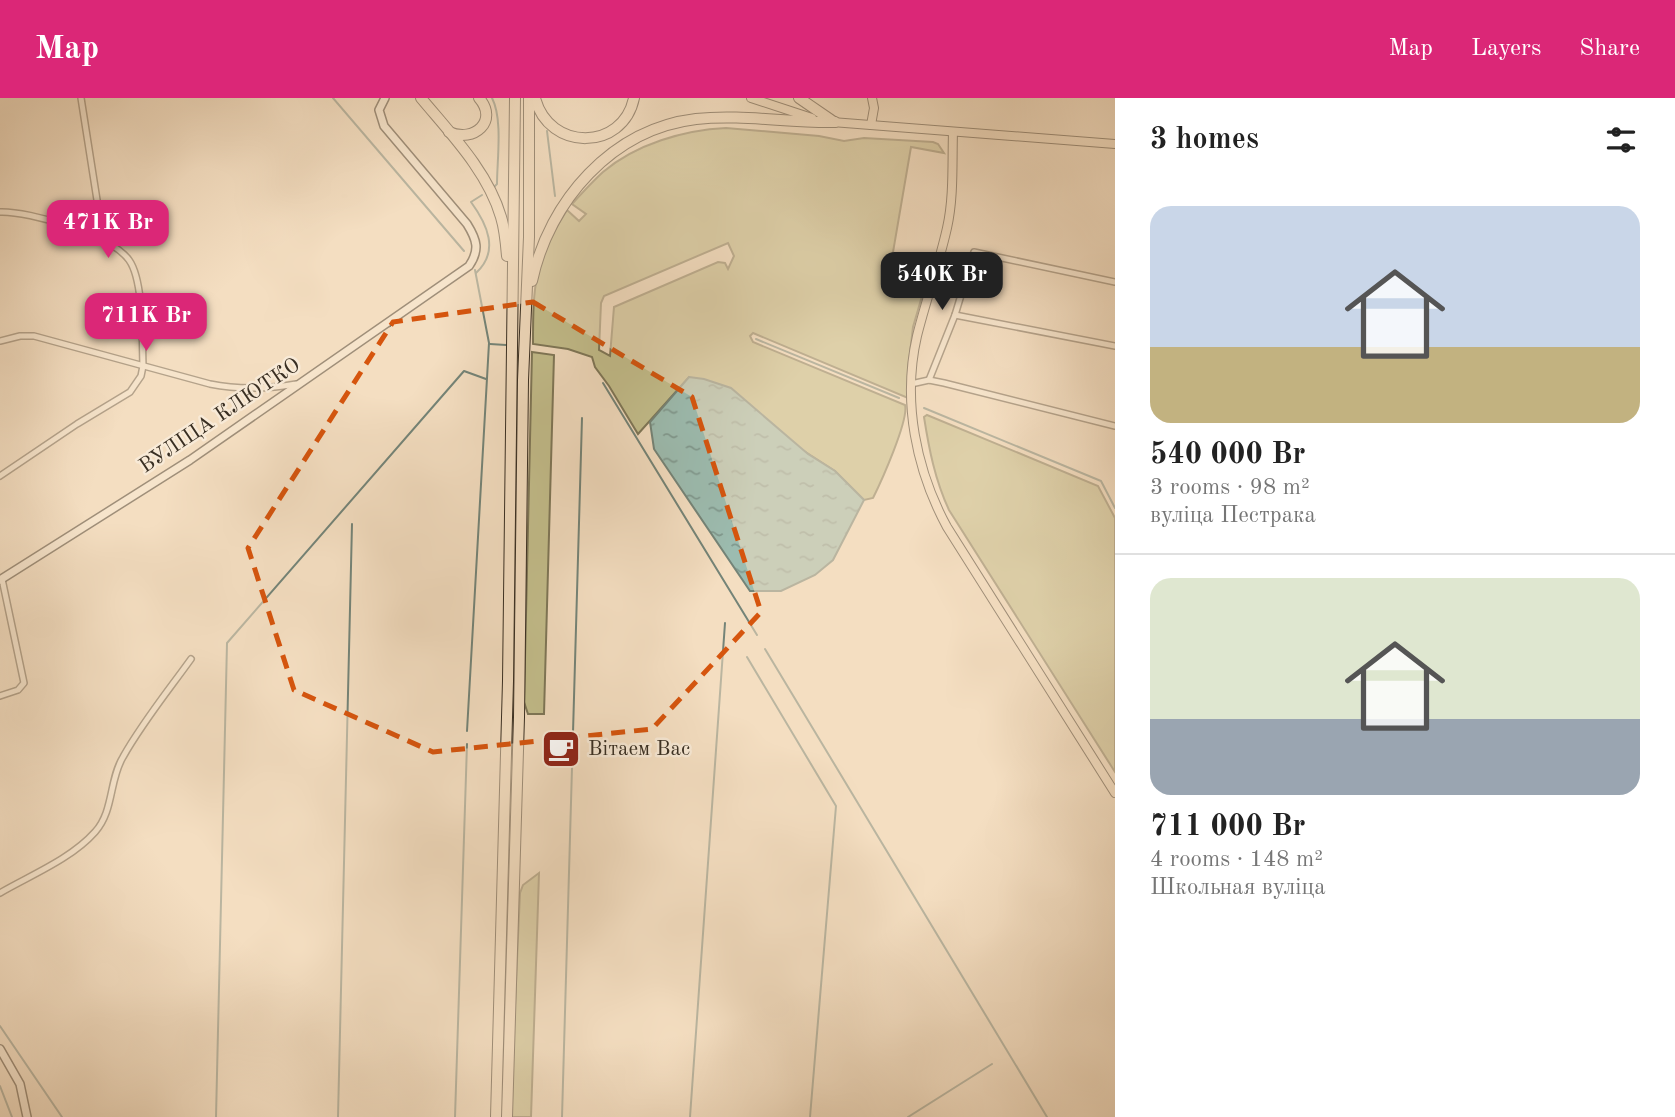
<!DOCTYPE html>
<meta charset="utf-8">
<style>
:root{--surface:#fff;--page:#f2f2f2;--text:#222;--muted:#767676;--line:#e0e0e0;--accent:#db2777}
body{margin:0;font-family:"Old Standard TT",serif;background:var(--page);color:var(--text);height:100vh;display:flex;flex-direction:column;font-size:26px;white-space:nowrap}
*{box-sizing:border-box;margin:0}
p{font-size:23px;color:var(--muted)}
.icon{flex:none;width:38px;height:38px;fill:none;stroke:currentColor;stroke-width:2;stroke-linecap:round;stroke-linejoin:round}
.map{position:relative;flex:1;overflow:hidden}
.side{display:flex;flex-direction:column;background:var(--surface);width:560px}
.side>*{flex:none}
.price{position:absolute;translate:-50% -60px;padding:0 16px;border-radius:14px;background:var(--accent);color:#fff;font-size:23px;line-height:46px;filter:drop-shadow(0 2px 4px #0008)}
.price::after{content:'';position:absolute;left:50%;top:42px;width:21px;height:16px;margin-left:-10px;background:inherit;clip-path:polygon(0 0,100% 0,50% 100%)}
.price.active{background:#222;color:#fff}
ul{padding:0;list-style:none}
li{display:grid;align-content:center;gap:14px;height:371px;padding:0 35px}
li+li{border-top:2px solid var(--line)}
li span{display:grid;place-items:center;height:217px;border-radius:21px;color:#555}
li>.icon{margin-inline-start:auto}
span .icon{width:126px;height:126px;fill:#fffc;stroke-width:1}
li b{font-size:30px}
h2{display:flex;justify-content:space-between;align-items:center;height:84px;padding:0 35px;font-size:30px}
header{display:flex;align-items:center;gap:42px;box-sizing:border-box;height:98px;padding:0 35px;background:var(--accent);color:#fff}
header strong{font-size:33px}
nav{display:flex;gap:38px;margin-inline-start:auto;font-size:24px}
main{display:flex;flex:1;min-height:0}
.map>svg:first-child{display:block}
.green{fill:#c4bf8d;stroke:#7e7758;stroke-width:2;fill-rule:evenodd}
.water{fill:url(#water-ripples);stroke:#748478;stroke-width:2}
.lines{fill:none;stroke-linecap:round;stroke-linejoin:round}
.stream{stroke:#748478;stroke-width:2}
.street-casing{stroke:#685b4a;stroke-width:8}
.secondary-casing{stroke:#392f23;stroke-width:10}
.primary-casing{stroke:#392f23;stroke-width:10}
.highway-casing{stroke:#392f23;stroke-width:12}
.street{stroke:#f8ead7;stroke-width:5}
.secondary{stroke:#f8ead7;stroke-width:7}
.primary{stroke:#f4dec1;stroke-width:8}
.highway{stroke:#f4dec1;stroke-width:10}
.marked{fill:none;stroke:#d6550e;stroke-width:5;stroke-dasharray:14 9;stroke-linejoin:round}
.labels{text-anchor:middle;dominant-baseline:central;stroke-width:5;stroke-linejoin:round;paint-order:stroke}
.street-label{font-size:21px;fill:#392f23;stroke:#f8ead7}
.poi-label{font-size:21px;fill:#392f23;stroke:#f8ead7;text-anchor:start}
</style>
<header>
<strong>Map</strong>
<nav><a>Map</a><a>Layers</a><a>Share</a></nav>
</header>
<main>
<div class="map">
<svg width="1115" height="1019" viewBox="0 0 1115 1019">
<defs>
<pattern id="water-ripples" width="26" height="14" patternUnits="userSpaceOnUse" patternTransform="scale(1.75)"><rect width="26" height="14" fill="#9cbcb0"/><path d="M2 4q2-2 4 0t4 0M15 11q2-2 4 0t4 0" fill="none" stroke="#80998f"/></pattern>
</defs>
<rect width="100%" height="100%" fill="#f4dec1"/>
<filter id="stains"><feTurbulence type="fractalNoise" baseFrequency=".00286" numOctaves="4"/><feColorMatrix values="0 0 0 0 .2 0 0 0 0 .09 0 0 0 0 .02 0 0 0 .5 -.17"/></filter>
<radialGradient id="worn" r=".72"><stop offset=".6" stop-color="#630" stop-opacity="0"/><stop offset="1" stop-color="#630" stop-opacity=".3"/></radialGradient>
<g class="green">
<path d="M726 30 819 38 844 43 864 40 933 44 938 46 944 55 911 49 892 160 930 171 913 229 908 272V300L753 235 750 238 753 244 905 307C909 322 881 384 873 400L864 402 835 373 689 279 638 336 609 288 595 269 592 259 568 251 533 246C533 186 534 164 567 112L579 123 586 116 572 106C582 95 592 84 603 74 636 46 684 32 726 30ZM728 145 734 158 728 171 725 165 718 164 614 209 610 258 599 252 601 205 604 198Z"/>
<polygon points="532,254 554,257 544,616 528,616 524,604"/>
<path d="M927 317 1098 388 1115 420V674L949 412C935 382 929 351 924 319Z"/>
<polygon points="539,775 531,1019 510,1019 520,795 523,787"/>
</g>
<polygon class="water" points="689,279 704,281 731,290 808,356 835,373 864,402 833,462 815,477 781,493 750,493 654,351 650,324"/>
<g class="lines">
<g class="stream">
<polyline points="333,0 464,153"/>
<path d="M492 0C503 21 497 62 497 86L493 90"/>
<polyline points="547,33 555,98"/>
<path d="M476 175C500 153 487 126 471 104L482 97"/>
<polyline points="756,241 899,300"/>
<polyline points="490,246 506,247"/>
<polyline points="603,285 757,537"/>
<polyline points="924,310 1101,383 1115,410"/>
<polyline points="765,551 1047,1019"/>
<polyline points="747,559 836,708 810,1019"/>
<polyline points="467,633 489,245 475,172"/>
<polyline points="0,928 62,1019"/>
<polyline points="0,988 12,1019"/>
<polyline points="216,1019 227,545 464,273 486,281"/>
<polyline points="338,1019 352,426"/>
<polyline points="455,1019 467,646"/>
<polyline points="562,1019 582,320"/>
<polyline points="690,1019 725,525"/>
<polyline points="908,1019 992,966"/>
</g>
<g class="street-casing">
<g id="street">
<polyline points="81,0 100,121 112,147"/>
<path d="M0 114C30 113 111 137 129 162 144 183 142 242 143 268L141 278 130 294 77 326 0 378"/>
<polyline points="89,137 100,121"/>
<polyline points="955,217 1115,248"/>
<path d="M0 243 20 238H34L210 286C240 292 267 291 296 286"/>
<polyline points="929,282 955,217 974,154 1115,184"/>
<polyline points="911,286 929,282 944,285 1115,328"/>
<polyline points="0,598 18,592 24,585 2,481"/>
<path d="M0 795C31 777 71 761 95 734 114 713 109 682 123 659 142 625 168 593 191 561"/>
</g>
</g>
<g class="secondary-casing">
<g id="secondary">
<path d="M0 482 190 362 469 168C480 152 477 142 467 126L384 28 379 12 385 0"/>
<polyline points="0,951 20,986 27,1019"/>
</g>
</g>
<g class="primary-casing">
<g id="primary">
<polyline points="751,0 812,20"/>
<polyline points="832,24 1115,46"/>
<polyline points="871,27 874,10 872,0"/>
<path d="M953 34C952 65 954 99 947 130 939 166 926 202 917 238 902 303 916 372 947 429L1115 695"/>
</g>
</g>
<g class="highway-casing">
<g id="highway">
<path d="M421 0C451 36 488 74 501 119 505 132 506 145 507 158"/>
<path d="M535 0C549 54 623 53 634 0"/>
<polyline points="799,0 834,24"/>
<path d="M449 34C474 45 499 23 479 0"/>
<path d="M532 183C549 103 612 31 696 21 742 16 788 25 835 24"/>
<polyline points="496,1019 508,583 515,0"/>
<polyline points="507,1019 519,619 523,282 529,139 529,0"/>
</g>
</g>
<use href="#street" class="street"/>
<use href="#secondary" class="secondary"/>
<use href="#primary" class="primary"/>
<use href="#highway" class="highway"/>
</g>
<path d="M0 0H1115V1019H0ZM533 204 692 299 761 514 652 631 433 654 294 592 248 450 393 224Z" fill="#f4dec1" fill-opacity=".55" fill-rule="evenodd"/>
<path class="marked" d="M533 204 692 299 761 514 652 631 433 654 294 592 248 450 393 224Z"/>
<defs>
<g id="cafe-square" transform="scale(2.0125)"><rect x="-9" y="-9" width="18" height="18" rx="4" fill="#8f2418" stroke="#f8ead7"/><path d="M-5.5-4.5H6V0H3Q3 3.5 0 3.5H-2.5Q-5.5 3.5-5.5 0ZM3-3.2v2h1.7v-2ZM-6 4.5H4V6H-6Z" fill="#fff"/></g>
</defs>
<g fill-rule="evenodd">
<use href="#cafe-square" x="561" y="651"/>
</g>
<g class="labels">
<g class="street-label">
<text transform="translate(220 318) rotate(-34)">ВУЛІЦА КЛЮТКО</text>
</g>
<g class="poi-label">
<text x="588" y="651">Вітаем Вас</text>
</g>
</g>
<rect width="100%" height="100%" filter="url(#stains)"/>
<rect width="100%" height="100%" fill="url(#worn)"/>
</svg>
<b class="price" style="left:108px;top:162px">471K Br</b>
<b class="price active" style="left:942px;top:214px">540K Br</b>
<b class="price" style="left:146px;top:255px">711K Br</b>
</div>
<section class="side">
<h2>3 homes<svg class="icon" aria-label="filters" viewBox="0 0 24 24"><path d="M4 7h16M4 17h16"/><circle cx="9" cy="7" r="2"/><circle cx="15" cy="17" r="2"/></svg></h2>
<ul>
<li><span style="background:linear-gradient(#c9d6e8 65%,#c2b280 0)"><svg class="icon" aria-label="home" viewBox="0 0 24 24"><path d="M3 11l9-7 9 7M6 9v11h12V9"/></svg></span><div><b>540 000 Br</b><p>3 rooms · 98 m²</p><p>вуліца Пестрака</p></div></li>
<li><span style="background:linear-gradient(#dfe7d0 65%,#9aa5b1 0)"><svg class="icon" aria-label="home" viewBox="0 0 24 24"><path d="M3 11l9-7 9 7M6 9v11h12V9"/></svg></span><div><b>711 000 Br</b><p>4 rooms · 148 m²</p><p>Школьная вуліца</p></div></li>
</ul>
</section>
</main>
